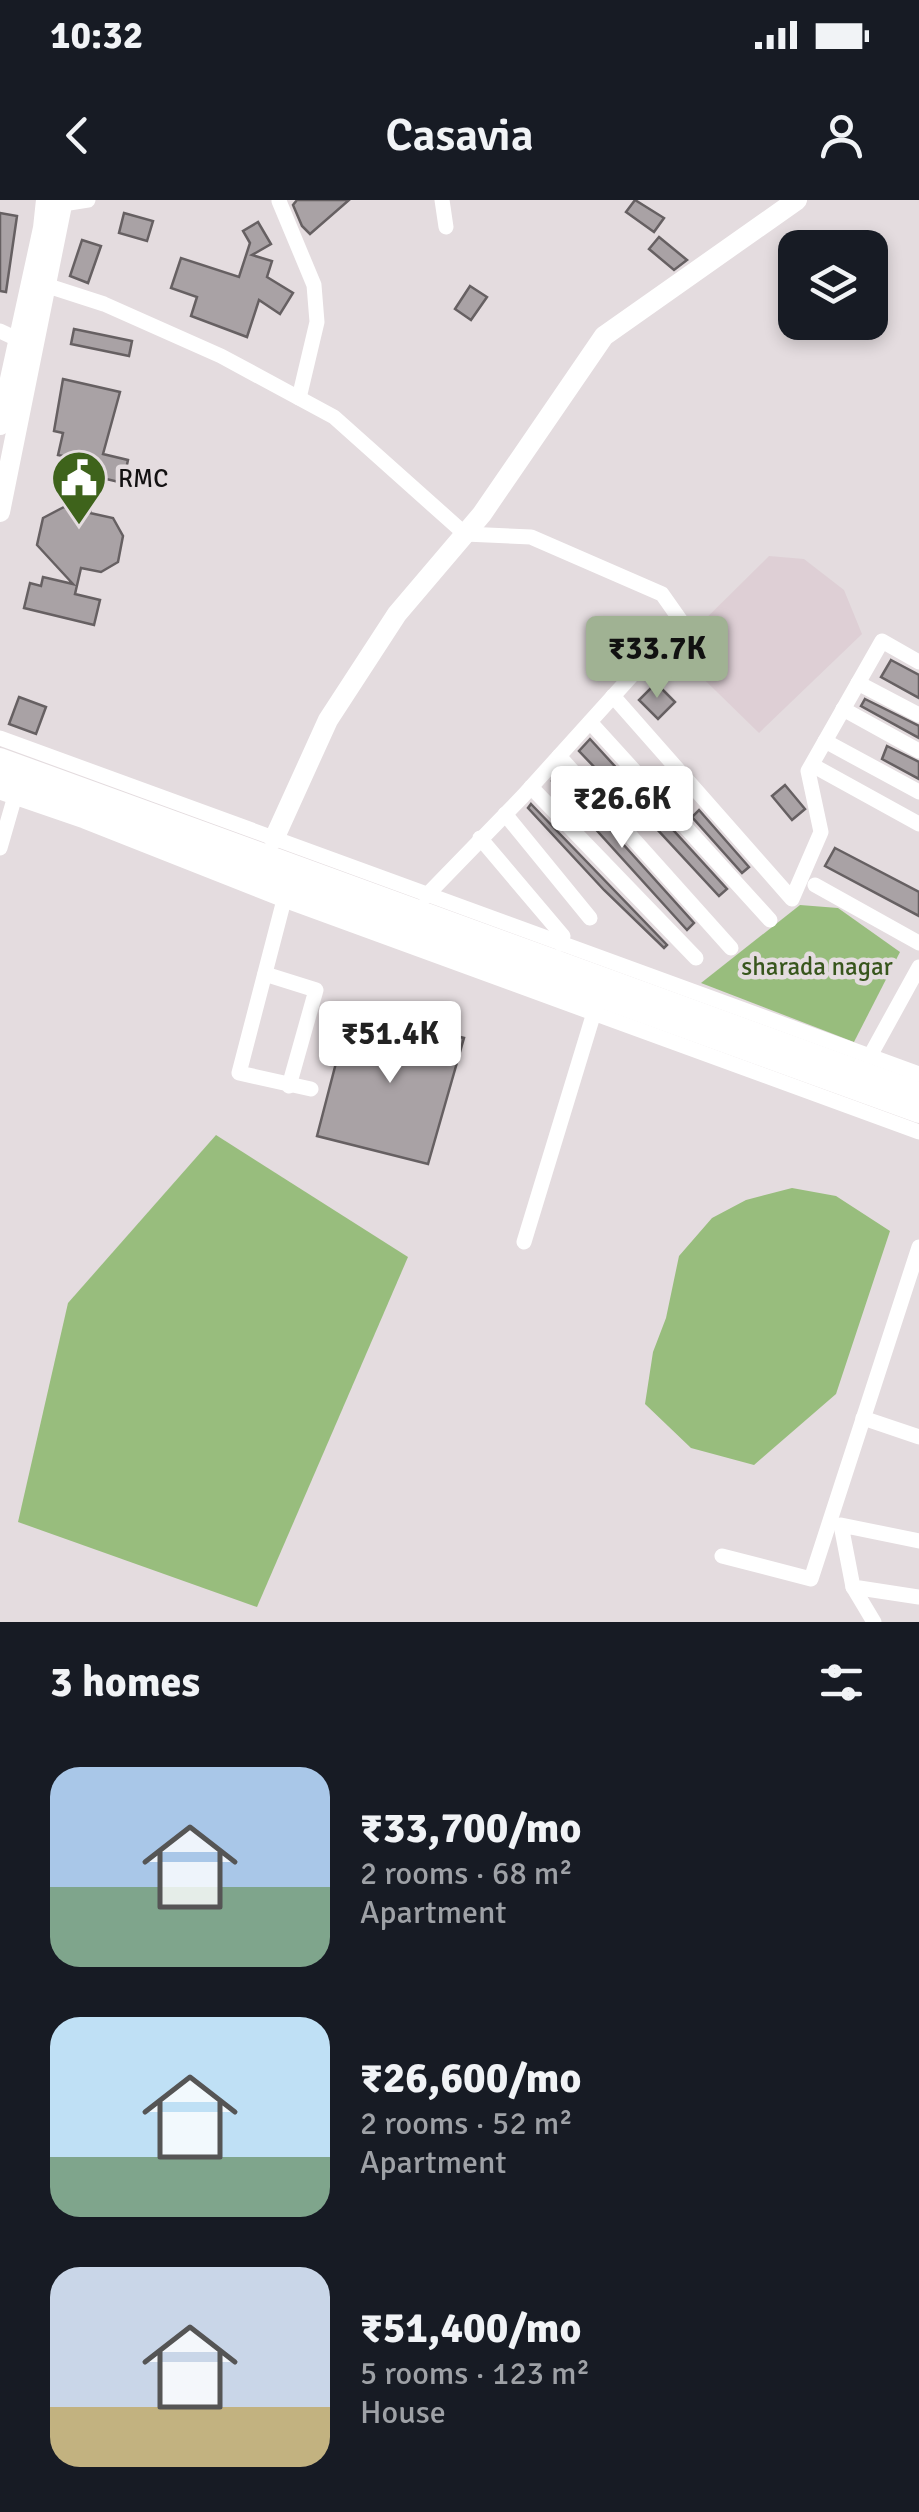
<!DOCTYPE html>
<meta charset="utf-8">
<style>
:root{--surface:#171b24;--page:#242831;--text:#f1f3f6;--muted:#9ea1a6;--accent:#a0b293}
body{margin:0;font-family:Signika,sans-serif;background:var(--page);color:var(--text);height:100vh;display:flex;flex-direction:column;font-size:38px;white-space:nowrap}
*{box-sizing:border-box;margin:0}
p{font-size:32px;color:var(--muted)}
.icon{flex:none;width:55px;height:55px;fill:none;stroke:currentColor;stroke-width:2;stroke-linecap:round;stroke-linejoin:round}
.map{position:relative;height:1422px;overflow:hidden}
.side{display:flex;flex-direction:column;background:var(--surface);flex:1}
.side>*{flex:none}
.fabs{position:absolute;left:778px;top:30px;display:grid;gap:20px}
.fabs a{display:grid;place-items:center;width:110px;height:110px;border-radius:20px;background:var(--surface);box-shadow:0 5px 15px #0003;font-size:50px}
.price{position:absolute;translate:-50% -85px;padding:0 22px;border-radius:10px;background:#fff;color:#222;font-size:32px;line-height:65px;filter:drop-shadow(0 2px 5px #0008)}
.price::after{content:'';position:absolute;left:50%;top:60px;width:30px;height:22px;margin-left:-15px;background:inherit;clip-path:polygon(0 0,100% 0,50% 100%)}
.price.on{background:var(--accent);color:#111}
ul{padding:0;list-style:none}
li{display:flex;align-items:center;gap:30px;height:250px;padding:0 50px}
li span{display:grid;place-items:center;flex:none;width:280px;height:200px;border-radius:30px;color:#555}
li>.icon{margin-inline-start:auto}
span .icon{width:120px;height:120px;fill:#fffc;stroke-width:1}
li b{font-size:42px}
h2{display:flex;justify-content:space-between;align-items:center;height:120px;padding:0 50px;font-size:42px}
.status{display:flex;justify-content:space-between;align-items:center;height:70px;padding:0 50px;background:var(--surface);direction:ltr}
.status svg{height:28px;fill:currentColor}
header{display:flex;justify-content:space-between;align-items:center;height:130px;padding:0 50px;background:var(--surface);font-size:45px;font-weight:600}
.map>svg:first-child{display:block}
.built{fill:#decfd5}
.green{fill:#98bd7d}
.building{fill:#a9a2a5;stroke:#666062;stroke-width:2.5}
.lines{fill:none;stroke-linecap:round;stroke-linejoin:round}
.minor{stroke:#fff;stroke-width:15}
.major{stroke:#fff;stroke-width:20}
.highway{stroke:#fff;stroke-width:22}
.labels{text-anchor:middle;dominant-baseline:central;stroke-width:9;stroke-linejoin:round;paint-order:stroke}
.poi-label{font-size:25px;fill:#131112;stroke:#e4dcdf;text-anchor:start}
.park-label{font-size:25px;fill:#38561d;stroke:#e4dcdf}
</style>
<div class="status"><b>10:32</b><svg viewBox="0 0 49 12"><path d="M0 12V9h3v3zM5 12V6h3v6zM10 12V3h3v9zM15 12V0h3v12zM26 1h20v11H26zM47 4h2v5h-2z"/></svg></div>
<header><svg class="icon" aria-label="back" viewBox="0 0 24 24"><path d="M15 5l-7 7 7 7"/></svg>Casavia<svg class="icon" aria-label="person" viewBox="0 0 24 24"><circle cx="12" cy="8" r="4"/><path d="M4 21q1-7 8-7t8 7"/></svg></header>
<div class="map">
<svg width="919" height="1422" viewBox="0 0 919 1422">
<rect width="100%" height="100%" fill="#e4dcdf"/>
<polygon class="built" points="769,356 804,359 844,390 862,434 759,533 674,450"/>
<g class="green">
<polygon points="800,705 838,708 900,752 854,842 701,783"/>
<polygon points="216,935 408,1057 257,1407 18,1322 68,1103"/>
<polygon points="792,988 836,996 890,1031 836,1194 754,1265 691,1248 645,1204 653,1152 666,1118 679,1056 712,1018 746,1000"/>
</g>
<g class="building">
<polygon points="297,0 349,0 310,34 302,26 293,5"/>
<polygon points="635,0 664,18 654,32 626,12"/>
<polygon points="0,13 17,16 6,92 0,91"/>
<polygon points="124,13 153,21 147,41 119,33"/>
<polygon points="258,22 271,44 252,55 272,61 267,77 293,93 280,114 259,100 247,137 191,116 197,97 171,88 181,58 239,77 250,43 243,31"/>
<polygon points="659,37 687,60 674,70 649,49"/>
<polygon points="82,40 101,46 88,83 70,76"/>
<polygon points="470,86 487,97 471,120 455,109"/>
<polygon points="74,129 132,141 129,156 71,144"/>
<polygon points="63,179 120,192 103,254 128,260 123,283 98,277 90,313 113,318 123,336 118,362 101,372 81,368 75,394 100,400 94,425 24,408 30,383 41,386 43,377 73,384 37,345 43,318 64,307 77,310 85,275 65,270 68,257 58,255 63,233 54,231"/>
<polygon points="891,460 919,475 919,498 881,477"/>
<polygon points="656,483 675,502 658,519 639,500"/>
<polygon points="19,497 46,507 36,534 9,524"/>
<polygon points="865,499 919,526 919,538 861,506"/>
<polygon points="590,539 727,689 719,696 602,570 599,572 579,551"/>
<polygon points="887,546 919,562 919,579 882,559"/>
<polygon points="559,573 694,723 687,730 552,581"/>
<polygon points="785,585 805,609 792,620 772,596"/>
<polygon points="531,604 667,745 664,748 604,690 528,608"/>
<polygon points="699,610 749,667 742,673 692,617"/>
<polygon points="835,648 919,692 919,716 825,666"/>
<polygon points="350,809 464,838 428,964 317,936"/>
</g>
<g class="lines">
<g class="minor">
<polyline points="442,0 446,27"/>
<polyline points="279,1 314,85 317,122 299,198"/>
<polyline points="63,4 88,0"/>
<polyline points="39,83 104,104 221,156 334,217 465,334 531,337 662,394 681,421 523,596 426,696"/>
<polyline points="0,131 17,139"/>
<polyline points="858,483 919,515"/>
<polyline points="613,496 792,699 821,632 808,571 882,441 919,462"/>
<polyline points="843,509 919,551"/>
<polyline points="590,522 770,720"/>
<polyline points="0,538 919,874"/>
<polyline points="825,541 919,592"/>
<polyline points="559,556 731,748"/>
<polyline points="812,565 919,624"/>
<polyline points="531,587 696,758"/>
<polyline points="0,592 84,621 284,700 919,932"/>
<polyline points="505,614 590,718"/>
<polyline points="480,638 563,736 561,744"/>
<polyline points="0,648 17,589"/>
<polyline points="815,685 919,743"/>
<polyline points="284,700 239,873 311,889"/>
<polyline points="265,774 316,790 289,886"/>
<polyline points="870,856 919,767"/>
<polyline points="524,1042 596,806"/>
<polyline points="863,1218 919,1237"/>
<polyline points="919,1341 841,1325 853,1387 919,1397"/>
<polyline points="722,1356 811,1379 919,1047"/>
<polyline points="853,1387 874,1422"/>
</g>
<g class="major">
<polyline points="0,225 43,28 46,0"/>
<polyline points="0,312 63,0"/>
<polyline points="274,639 328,520 397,414 482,314 604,136 797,0"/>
</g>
<g class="highway">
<polyline points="0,559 919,893"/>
<polyline points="0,579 919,912"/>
</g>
</g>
<defs>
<g id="civic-pin" transform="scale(2.875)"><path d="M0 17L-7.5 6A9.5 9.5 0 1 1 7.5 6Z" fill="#3e631b" stroke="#e4dcdf"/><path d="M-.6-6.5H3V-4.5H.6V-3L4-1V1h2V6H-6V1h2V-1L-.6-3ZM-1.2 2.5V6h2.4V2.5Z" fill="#fff"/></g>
</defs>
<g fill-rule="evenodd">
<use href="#civic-pin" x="79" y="278"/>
</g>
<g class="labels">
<g class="poi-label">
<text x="118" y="278">RMC</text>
</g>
<g class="park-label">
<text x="817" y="766">sharada nagar</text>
</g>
</g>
</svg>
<div class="fabs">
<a><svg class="icon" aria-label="layers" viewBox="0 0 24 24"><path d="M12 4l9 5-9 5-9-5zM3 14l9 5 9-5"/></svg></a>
</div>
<b class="price on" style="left:657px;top:501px">₹33.7K</b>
<b class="price" style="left:622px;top:651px">₹26.6K</b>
<b class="price" style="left:390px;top:886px">₹51.4K</b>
</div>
<section class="side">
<h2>3 homes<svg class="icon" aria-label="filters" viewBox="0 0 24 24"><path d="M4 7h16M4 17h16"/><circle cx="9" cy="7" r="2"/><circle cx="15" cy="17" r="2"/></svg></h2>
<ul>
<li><span style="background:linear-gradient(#a9c7e8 60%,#7fa58c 0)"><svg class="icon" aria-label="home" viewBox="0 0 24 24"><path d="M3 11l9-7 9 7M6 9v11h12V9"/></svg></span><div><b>₹33,700/mo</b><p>2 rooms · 68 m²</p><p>Apartment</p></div></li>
<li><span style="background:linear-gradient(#bfe0f5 70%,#7fa58c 0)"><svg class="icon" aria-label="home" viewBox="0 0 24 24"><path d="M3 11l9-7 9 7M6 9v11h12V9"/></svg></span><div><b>₹26,600/mo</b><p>2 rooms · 52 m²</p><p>Apartment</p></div></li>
<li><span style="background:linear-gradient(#c9d6e8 70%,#c2b280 0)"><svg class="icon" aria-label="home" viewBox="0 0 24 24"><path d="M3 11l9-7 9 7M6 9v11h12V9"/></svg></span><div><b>₹51,400/mo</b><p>5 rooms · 123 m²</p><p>House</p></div></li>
</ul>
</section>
